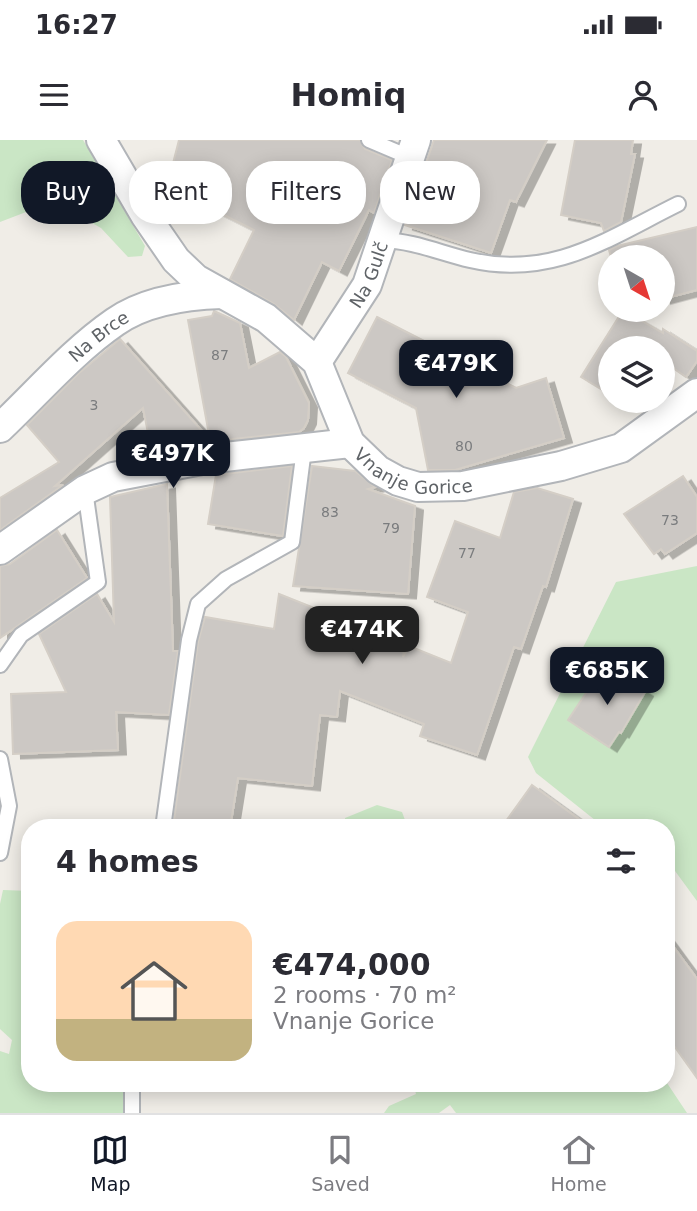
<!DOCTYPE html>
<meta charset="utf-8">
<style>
:root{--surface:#fff;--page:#f7f7f7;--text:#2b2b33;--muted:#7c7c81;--line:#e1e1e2;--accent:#111827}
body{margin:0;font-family:"DejaVu Sans",sans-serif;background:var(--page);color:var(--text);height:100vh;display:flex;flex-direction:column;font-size:26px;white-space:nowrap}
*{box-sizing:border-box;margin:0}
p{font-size:23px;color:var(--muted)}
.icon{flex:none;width:38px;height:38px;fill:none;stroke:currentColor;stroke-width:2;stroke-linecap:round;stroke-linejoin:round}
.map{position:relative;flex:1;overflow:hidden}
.details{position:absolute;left:21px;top:679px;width:654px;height:273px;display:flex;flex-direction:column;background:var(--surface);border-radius:28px;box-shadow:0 4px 18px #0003}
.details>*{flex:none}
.guide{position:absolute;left:21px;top:21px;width:656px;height:63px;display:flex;gap:14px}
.needle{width:46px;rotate:141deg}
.fabs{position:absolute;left:598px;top:105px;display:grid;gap:14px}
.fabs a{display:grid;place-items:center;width:77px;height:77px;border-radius:50%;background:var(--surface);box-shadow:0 4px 18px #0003;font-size:35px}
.price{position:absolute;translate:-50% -60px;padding:0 16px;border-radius:14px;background:var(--accent);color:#fff;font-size:23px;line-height:46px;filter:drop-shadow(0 2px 4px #0008)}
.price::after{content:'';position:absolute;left:50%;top:42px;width:21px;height:16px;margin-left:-10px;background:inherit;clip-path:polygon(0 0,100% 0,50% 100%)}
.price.current{background:#222;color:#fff}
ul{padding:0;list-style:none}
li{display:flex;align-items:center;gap:21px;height:175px;padding:0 35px}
li span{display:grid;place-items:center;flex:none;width:196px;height:140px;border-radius:21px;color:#555}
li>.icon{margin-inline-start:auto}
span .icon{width:84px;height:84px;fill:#fffc;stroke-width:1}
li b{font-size:30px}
h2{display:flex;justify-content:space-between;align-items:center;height:84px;padding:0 35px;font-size:30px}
.pill{padding:0 24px;border-radius:28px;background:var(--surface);box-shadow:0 4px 18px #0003;font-size:24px;line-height:63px}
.pill.current{background:var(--accent);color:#fff}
.status{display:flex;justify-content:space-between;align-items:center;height:49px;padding:0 35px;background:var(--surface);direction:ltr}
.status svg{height:19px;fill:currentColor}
header{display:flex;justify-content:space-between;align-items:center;height:91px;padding:0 35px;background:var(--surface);font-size:32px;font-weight:700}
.menu{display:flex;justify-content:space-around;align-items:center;height:98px;border-top:2px solid var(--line);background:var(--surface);font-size:19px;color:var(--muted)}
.menu a{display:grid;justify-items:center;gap:4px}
.menu .current{color:var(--accent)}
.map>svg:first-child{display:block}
.green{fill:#cae6c5}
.building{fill:#ccc8c4;stroke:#d4cec6;stroke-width:2;filter:url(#shadow)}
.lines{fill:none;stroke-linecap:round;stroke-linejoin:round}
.lane-casing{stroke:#b2b5b9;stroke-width:18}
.street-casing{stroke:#b2b5b9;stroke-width:32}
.lane{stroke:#fff;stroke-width:14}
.street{stroke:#fff;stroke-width:28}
.labels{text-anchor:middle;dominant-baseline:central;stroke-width:5;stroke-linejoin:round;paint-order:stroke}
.number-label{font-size:14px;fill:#7a7c7e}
.street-label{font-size:18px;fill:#5f6367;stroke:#fff}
</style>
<div class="status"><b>16:27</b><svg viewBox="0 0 49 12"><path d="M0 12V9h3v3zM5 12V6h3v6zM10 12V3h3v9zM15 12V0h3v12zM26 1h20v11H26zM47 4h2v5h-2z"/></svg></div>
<header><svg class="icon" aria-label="menu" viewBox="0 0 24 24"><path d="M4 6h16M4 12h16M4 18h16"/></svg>Homiq<svg class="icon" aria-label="person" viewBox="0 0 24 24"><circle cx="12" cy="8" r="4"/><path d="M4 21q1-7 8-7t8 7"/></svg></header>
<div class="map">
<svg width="697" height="973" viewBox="0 0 697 973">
<defs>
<filter id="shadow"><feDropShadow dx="8" dy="4.5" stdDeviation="0" flood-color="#0004"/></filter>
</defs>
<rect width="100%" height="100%" fill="#f0ede7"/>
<g class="green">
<polygon points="0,0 83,0 145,106 142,116 128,117 101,88 83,78 65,53 52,55 34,69 0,82"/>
<polygon points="697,426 697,761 667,720 667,688 605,688 536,633 528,617 616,442"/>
<polygon points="377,665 402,672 408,688 345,688 345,678"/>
<polygon points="3,750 30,751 30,943 125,943 126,973 0,973 0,911 9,914 12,900 0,889 0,764"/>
<polygon points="413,943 667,943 687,973 456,973 450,965 439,973 384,973 389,966 416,954"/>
</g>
<g class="building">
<polygon points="179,0 360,0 365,9 392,20 374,73 369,70 339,131 322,122 294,180 274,164 230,139 254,90 196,61 193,74 162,66"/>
<polygon points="434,0 547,0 516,62 510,60 491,113 405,85"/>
<polygon points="575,0 633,0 631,14 635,14 621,82 604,91 601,83 561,75"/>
<polygon points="697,87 697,150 663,159 663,117 611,117 609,110 617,106"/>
<polygon points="623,170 663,193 663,189 697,211 697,221 686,237 663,221 663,208 611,208 611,255 581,237"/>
<polygon points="214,171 240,183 249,228 280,212 286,217 309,263 308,280 304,288 299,292 205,302 152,313 143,268 55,346 63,345 0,390 0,358 59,322 27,285 79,233 120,199 210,300 188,180 212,176"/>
<polygon points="377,177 516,248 546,238 564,298 455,330 428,330 416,268 348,233"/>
<polygon points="292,326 283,396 208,384 216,335"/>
<polygon points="312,326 355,331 375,347 368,349 415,366 408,454 293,446"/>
<polygon points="683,336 697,357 697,393 665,414 661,409 654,414 624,374"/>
<polygon points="167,344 173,511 178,511 169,575 116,572 118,610 13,614 11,554 66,552 39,494 97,454 114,482 110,357"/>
<polygon points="537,348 573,359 546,447 543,446 521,509 514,507 477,615 420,596 424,584 340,551 337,577 320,575 312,646 238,638 230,688 173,688 198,502 205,477 274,489 279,454 404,504 403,517 409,506 451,523 468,472 427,457 455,381 500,398 514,352"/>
<polygon points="57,390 87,438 0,498 0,426 10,424"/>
<polygon points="604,526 645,552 621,593 619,592 609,607 568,580"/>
<polygon points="532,645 591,688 501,688"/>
<polygon points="667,798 697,839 697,938 667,896"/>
</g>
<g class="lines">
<g class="lane-casing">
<g id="lane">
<polyline points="369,0 409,17"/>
<path d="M382 100C414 101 440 113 470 120 553 139 607 99 678 64"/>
<polyline points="0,525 21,495 98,442 85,350"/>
<polyline points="0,619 9,666 0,713"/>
<polyline points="163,688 189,500 198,464 226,439 292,402 304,309"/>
<polyline points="132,943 132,973"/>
</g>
</g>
<g class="street-casing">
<g id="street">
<path id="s1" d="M101 0 145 75 176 120 196 139 266 178 317 222 350 303 378 330 398 341 418 347 463 346 561 326 621 308 697 253"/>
<path id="s2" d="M317 222 367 145 416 0"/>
<path id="s3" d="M0 288C37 253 73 211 115 182 145 161 187 155 222 154"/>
<polyline points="0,410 85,350 113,337 207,319 350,303"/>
</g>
</g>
<use href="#lane" class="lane"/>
<use href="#street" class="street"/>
</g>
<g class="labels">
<g class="number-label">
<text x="220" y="215">87</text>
<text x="94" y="265">3</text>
<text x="464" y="306">80</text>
<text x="330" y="372">83</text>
<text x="670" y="380">73</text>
<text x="391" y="388">79</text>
<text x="467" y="413">77</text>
</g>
<g class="street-label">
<text stroke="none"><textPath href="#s2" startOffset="102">Na Gulč</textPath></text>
<text stroke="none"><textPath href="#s3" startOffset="135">Na Brce</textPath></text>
<text stroke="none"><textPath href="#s1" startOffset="478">Vnanje Gorice</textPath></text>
</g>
</g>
</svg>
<div class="fabs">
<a><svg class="needle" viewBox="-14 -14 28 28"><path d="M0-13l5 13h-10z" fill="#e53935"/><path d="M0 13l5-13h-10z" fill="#7c7c81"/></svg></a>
<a><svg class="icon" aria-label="layers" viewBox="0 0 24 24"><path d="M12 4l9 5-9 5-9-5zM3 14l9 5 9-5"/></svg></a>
</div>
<b class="price" style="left:456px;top:260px">€479K</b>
<b class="price" style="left:173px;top:350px">€497K</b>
<b class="price current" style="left:362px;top:526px">€474K</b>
<b class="price" style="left:607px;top:567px">€685K</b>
<div class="guide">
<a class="pill current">Buy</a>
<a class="pill">Rent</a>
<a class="pill">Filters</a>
<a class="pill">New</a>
</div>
<section class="details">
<h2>4 homes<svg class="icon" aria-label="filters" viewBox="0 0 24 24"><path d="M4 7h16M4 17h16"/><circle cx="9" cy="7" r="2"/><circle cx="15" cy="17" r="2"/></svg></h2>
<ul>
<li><span style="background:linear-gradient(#ffd9b3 70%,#c2b280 0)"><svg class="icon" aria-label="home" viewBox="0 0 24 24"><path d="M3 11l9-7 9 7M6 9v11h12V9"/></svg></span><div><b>€474,000</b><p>2 rooms · 70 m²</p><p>Vnanje Gorice</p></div></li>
</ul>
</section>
</div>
<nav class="menu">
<a class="current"><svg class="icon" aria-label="map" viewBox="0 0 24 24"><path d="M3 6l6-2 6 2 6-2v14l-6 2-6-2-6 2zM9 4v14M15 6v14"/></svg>Map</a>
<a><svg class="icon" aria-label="saved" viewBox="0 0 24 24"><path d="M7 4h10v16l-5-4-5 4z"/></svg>Saved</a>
<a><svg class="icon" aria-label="home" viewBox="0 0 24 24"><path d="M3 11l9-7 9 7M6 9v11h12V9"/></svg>Home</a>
</nav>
